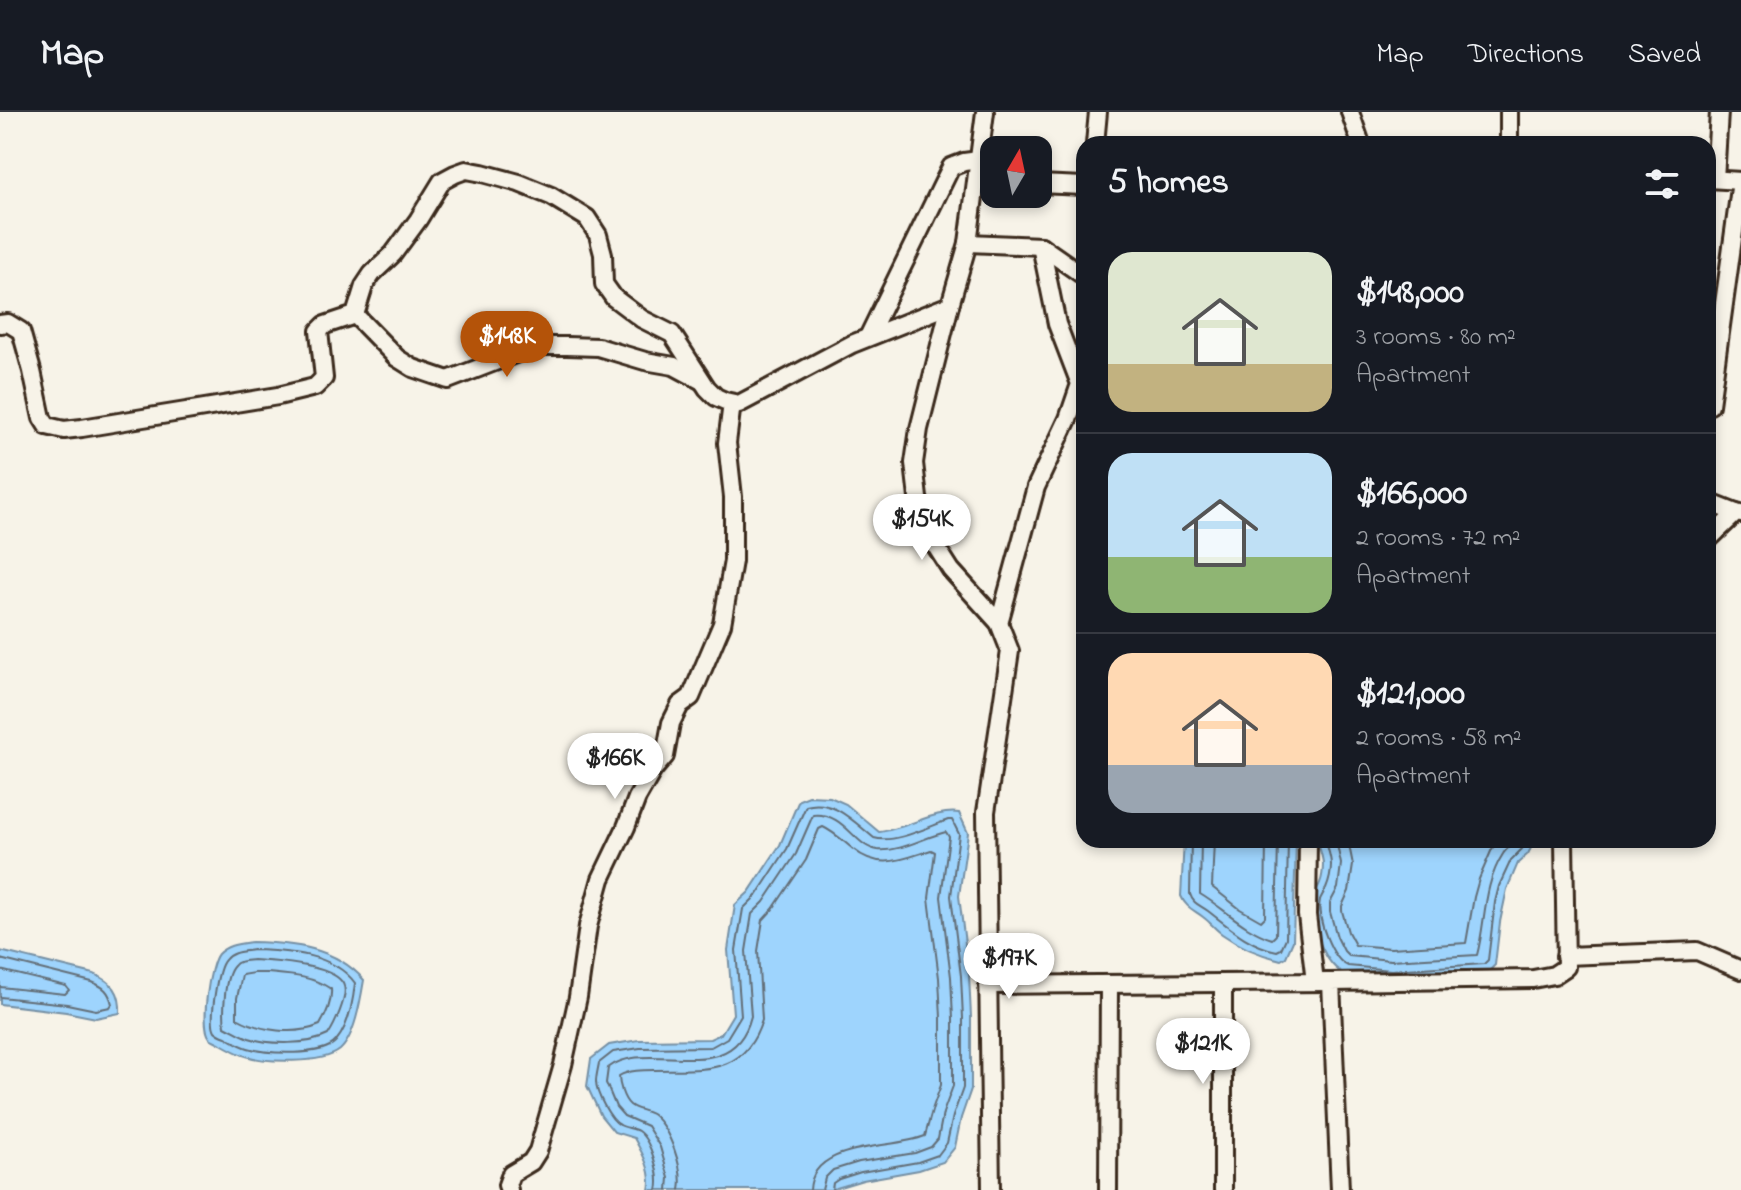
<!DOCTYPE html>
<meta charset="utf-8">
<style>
:root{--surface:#171b24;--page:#242831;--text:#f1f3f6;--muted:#9ea1a6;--line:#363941;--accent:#b45309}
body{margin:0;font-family:"Indie Flower",sans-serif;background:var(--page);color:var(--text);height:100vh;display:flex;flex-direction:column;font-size:30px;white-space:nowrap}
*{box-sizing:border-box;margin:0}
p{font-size:26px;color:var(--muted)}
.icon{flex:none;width:44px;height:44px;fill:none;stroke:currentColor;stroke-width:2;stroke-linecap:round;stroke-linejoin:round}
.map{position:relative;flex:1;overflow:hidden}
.side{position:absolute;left:1076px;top:24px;width:640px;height:712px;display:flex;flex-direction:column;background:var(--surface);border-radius:24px;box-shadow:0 4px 12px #0003}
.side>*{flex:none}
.needle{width:52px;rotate:9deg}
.fabs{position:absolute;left:980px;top:24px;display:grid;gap:16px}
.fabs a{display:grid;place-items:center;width:72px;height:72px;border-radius:16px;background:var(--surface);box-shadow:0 4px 12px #0003;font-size:40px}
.price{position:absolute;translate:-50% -68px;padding:0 18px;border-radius:28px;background:#fff;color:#222;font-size:26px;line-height:52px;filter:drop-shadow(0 2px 4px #0008)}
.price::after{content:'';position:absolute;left:50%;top:48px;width:24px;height:18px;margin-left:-12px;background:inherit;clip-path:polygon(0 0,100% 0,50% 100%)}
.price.current{background:var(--accent);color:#fff}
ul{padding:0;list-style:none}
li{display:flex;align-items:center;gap:24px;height:200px;padding:0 32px}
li+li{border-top:2px solid var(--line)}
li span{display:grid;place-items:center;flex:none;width:224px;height:160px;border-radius:24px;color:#555}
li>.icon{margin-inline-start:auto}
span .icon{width:96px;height:96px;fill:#fffc;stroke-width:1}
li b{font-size:34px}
h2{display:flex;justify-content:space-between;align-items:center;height:96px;padding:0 32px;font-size:34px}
header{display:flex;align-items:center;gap:48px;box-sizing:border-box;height:112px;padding:0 40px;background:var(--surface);border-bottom:2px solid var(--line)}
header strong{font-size:38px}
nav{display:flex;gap:44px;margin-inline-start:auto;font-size:28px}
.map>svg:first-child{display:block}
.water{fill:#9ed4fd;stroke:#7690a4;stroke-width:2}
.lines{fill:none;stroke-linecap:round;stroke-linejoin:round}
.shore{stroke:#636e77;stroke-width:2}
.minor-casing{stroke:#3b2a1e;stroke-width:22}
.minor{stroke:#f7f3e8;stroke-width:16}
</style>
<header>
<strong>Map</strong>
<nav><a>Map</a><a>Directions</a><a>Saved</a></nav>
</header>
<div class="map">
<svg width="1741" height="1078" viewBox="0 0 1741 1078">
<rect width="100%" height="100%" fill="#f7f3e8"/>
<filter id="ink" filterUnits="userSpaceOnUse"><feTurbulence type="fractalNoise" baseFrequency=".0125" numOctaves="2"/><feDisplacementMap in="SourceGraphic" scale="16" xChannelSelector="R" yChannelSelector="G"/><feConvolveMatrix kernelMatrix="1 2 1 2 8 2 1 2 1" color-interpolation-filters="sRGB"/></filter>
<g filter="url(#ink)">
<g class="water">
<path d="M809 684 830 685 846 692 879 720C906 717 936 697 959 701L968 721 959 784 969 863 971 905V977L961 1006 955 1035 943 1050 919 1058 863 1068 830 1078H649C653 1060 643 1042 634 1026L614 1020 601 1004 587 974 591 947 609 933 639 928 710 927 721 922 733 902 728 838 735 793 749 780 780 733 799 688Z"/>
<path d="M1184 728H1296L1293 829 1286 845 1281 848C1260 843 1240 835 1222 822 1215 817 1210 810 1203 805 1194 798 1186 796 1181 784Z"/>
<path d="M1319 728H1535L1528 742 1518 751 1507 777 1500 810 1495 853 1487 861 1346 862C1325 856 1308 809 1312 787 1313 781 1318 777 1320 771 1322 766 1323 757 1323 752 1323 744 1318 737 1319 728Z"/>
<path d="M252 830C293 831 335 835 364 868 361 886 355 925 340 938 323 952 264 951 243 943 235 940 228 936 221 932 220 931 211 927 210 926 200 915 209 853 218 842 228 832 239 832 252 830Z"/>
<path d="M0 839 94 862C113 870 121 880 120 901L96 906 66 900 0 892Z"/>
</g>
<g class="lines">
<g class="shore">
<path d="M1191 728 1190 782C1193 792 1200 793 1208 799 1230 816 1250 834 1277 839L1281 837 1286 826 1288 728"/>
<path d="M1201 728 1200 782C1225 797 1244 818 1272 827L1276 823 1278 728"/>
<polyline points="1214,728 1212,775 1240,797 1261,809 1265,805 1266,728"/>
<path d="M1326 728C1327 736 1331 744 1331 753 1331 760 1329 770 1326 777 1325 778 1320 787 1320 788 1316 805 1332 848 1348 854L1391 858 1484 852 1488 848 1495 790 1499 774 1511 748 1522 737 1527 728"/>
<path d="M1336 728 1341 752 1338 776 1330 791V800L1337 825 1344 839 1349 844 1391 848 1477 843C1486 809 1483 773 1503 742 1506 737 1512 733 1516 728"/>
<polyline points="1348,728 1353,753 1349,779 1342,794 1342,799 1348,820 1355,833 1391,836 1466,831 1474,785 1479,767 1492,737 1499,728"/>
<path d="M253 838C287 839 333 841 355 871 353 890 349 914 336 929 323 945 267 942 248 936 240 934 233 929 226 925 223 924 217 921 215 919 209 910 217 856 225 848 232 839 243 840 253 838Z"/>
<path d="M0 847 92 870C104 875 109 879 112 892L110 895 96 898 67 892 0 885"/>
<path d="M253 848C271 849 338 853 344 874 348 885 334 914 328 923 309 933 270 933 249 926 241 923 233 918 225 914 223 901 224 864 234 854 238 848 246 849 253 848Z"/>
<polyline points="0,858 66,874 69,878 65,882 0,875"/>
<path d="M268 861C290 863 312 864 331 877 332 889 326 903 320 913 295 924 260 919 237 906V886L242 863 254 861Z"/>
<path d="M657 1078C661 1064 651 1028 638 1019 633 1016 625 1016 620 1013 610 1008 596 981 596 970 596 964 598 957 599 951L613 940 640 936 711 935 727 926 741 903 736 838 743 797 756 784 787 737 806 694C833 686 854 710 874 726 895 732 928 715 948 708H952L959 722 951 784 961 864 963 906V976L953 1004 947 1031 938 1043 918 1050 861 1060 839 1067 833 1071 832 1078"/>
<path d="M668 1078 669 1066 660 1035 647 1014 624 1004 616 995 606 971 608 956C648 924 732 979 751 904L746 839 752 802 764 790 796 742 813 703C845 700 854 735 878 738 901 740 924 725 946 720L949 725 941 785 951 865 953 906V974L943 1001 938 1027 931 1035 915 1041 859 1050 833 1058 825 1066 822 1078"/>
<path d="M680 1078C684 1057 670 1017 653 1003 646 998 636 998 630 993 623 987 619 972 619 964 629 958 643 958 655 958 703 957 745 964 762 908L758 839 763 808 773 797 806 748 819 717 823 715C834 720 843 729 853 737 880 759 902 747 931 738L935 740 929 786 939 866 941 906V973L933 995 925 1024C891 1038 812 1029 810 1078"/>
</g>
<g class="minor-casing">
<g id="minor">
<polyline points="1350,0 1361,32"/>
<polyline points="1509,0 1509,32"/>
<polyline points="1095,32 1098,0"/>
<polyline points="1708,67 1741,69 1710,293 1708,292"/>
<polyline points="1715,67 1719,0"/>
<polyline points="1038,72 1084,74"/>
<polyline points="968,131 1041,134 1084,164"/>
<polyline points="950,193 919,317 914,351 918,386 930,425 951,458 999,511 1010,539 986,700 991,1078"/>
<polyline points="355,203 397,246 413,256 448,268 536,234 567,234 598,235 645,249 674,254 702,269"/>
<polyline points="0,212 8,211 21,219 32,259 42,306 47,314 64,318 82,316 278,284 315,275 324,266 319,219 325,213 355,203 364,174 372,162 393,142 418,108 442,69 455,62 466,58 482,61 519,71 551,84 587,106 598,123 603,142 604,172 614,186 642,207 672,222 707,276 716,285 725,289 739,292 852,232 950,193 968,131 985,0"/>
<polyline points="868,225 951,55 964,50 979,48"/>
<polyline points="1708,390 1736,401"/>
<polyline points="1708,428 1736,401 1741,402"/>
<polyline points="999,511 1036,375 1068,307 1080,272 1057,212 1041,134"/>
<polyline points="1308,728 1307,803 1315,870"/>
<polyline points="1565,844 1697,839 1741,858"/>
<polyline points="988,873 1331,870"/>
<polyline points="509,1078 507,1073 511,1062 531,1050 538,1039 563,953 578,885 588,814 601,767 626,715 637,686 653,658 665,644 671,611 680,593 691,585 722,512 733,449 733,385 727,331 732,291"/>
<polyline points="1108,1078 1109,872"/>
<polyline points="1223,1078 1223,871"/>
<polyline points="1340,1078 1331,870 1533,867 1554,863 1566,855 1564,728"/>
</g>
</g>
<use href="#minor" class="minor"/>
</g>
</g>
</svg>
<div class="fabs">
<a><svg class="needle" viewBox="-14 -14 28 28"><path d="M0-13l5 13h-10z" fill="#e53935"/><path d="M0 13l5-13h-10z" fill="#9ea1a6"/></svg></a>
</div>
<b class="price current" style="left:507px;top:267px">$148K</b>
<b class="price" style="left:922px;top:450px">$154K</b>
<b class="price" style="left:615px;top:689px">$166K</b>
<b class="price" style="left:1009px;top:889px">$197K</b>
<b class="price" style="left:1203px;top:974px">$121K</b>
<section class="side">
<h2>5 homes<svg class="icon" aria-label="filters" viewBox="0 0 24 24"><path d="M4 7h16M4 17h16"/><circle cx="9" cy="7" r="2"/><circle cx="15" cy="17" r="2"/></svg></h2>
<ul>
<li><span style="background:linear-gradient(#dfe7d0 70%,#c2b280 0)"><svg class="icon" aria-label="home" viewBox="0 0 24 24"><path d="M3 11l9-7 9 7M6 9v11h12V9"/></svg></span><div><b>$148,000</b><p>3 rooms · 80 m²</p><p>Apartment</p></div></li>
<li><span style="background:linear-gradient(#bfe0f5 65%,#8fb573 0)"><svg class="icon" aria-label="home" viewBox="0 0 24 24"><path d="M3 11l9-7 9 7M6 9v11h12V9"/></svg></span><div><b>$166,000</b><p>2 rooms · 72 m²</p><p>Apartment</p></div></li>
<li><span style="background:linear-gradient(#ffd9b3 70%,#9aa5b1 0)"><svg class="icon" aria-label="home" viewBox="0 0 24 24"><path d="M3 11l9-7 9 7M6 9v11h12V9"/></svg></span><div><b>$121,000</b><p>2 rooms · 58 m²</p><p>Apartment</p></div></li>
</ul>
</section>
</div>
